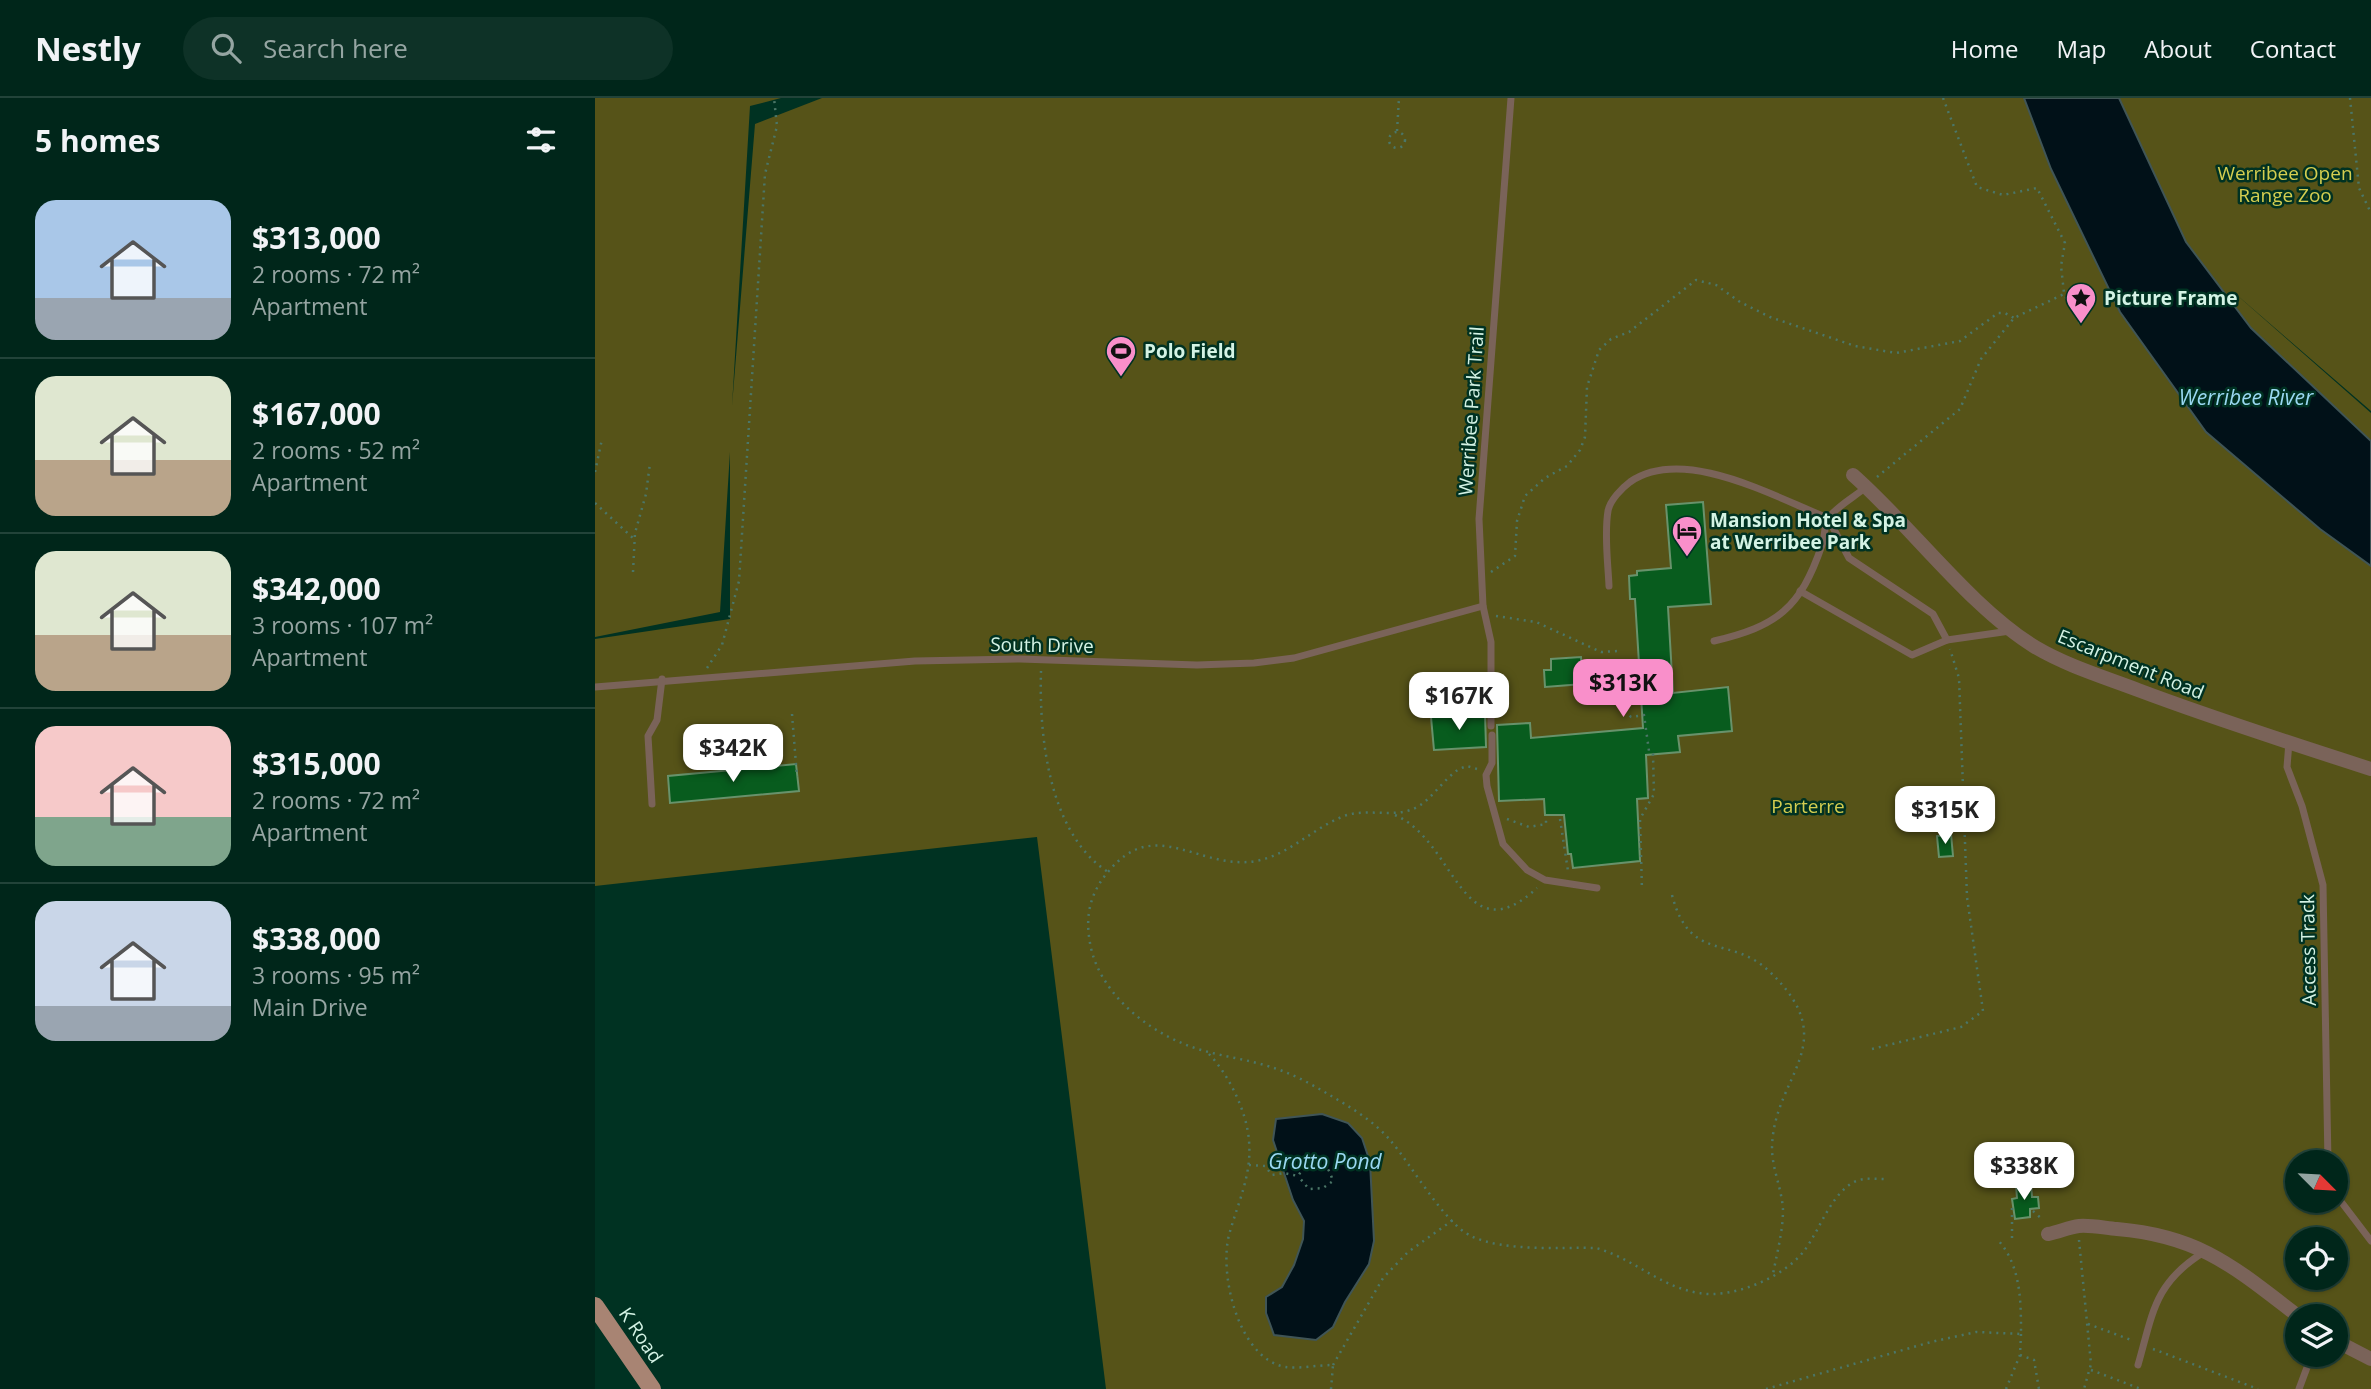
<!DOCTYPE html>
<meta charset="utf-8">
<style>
:root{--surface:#00261a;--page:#0e3227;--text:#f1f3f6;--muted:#95a5a2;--line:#224339;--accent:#f98fca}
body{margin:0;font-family:"Open Sans",sans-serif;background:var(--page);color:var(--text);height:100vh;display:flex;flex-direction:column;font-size:26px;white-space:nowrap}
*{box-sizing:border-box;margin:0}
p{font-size:23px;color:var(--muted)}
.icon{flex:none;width:38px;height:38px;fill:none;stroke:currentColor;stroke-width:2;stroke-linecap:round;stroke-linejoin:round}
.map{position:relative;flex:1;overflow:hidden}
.drawer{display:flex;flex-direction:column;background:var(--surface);width:595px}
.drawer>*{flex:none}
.needle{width:46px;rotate:114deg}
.controls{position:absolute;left:1690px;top:1052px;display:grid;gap:14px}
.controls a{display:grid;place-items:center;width:63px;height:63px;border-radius:50%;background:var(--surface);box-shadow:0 2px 5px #0004,0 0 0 2px var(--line);font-size:35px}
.price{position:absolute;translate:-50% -60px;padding:0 16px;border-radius:14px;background:#fff;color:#222;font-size:23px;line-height:46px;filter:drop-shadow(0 2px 4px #0008)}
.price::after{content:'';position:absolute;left:50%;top:42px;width:21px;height:16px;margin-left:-10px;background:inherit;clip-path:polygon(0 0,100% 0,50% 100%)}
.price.selected{background:var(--accent);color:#111}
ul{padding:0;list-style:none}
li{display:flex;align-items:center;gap:21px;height:175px;padding:0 35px}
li+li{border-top:2px solid var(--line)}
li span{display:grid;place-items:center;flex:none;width:196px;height:140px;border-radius:21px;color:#555}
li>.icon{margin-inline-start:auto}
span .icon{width:84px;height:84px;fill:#fffc;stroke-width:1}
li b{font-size:30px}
h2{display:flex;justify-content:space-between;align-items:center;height:84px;padding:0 35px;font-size:30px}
header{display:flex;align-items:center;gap:42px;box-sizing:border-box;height:98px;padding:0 35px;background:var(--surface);border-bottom:2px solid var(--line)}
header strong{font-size:33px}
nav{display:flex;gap:38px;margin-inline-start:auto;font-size:24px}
.search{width:490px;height:63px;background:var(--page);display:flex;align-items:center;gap:18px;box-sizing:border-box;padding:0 24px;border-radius:38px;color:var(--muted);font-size:26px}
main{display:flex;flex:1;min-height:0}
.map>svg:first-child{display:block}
.green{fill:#565318;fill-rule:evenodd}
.water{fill:#011118;stroke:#405556;stroke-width:2}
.building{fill:#085c1e;stroke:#68926b;stroke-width:2}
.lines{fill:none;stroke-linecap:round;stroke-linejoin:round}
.path{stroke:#4b7667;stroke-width:2.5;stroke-dasharray:2 5;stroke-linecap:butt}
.lane{stroke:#7a6359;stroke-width:7}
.street{stroke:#7a6359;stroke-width:14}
.secondary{stroke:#a88473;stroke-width:18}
.labels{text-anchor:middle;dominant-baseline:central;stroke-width:5;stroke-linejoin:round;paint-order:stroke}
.park-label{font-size:19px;fill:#d4ce50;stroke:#003222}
.poi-label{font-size:19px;font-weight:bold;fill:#d4f3e5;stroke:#003222;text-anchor:start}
.street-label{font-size:19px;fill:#d4f3e5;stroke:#003222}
.water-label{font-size:21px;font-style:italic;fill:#9ad8f2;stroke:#003222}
</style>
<header>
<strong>Nestly</strong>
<div class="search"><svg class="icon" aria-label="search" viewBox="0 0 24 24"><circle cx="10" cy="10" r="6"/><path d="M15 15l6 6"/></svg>Search here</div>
<nav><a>Home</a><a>Map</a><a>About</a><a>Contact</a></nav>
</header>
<main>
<section class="drawer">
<h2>5 homes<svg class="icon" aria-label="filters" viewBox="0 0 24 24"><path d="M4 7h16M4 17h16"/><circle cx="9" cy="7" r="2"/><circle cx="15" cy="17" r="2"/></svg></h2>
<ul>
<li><span style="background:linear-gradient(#a9c7e8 70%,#9aa5b1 0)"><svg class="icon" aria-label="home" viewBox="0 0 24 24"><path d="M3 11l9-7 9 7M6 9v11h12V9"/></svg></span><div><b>$313,000</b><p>2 rooms · 72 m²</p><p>Apartment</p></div></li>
<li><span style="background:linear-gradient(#dfe7d0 60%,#b9a48a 0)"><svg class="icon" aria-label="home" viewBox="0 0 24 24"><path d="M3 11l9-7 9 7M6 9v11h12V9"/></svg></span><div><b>$167,000</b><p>2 rooms · 52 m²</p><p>Apartment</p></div></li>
<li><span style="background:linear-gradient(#dfe7d0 60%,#b9a48a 0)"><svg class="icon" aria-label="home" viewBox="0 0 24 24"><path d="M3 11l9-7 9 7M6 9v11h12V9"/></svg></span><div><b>$342,000</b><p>3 rooms · 107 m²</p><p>Apartment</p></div></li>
<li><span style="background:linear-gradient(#f6c9c9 65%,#7fa58c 0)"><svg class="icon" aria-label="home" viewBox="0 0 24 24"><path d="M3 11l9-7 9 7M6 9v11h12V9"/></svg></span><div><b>$315,000</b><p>2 rooms · 72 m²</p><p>Apartment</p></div></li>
<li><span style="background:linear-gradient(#c9d6e8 75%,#9aa5b1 0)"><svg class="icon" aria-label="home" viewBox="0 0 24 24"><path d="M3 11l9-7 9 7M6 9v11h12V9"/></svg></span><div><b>$338,000</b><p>3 rooms · 95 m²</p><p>Main Drive</p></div></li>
</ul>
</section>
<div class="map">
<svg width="1776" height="1291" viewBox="0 0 1776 1291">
<rect width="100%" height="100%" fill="#003222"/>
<path class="green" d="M0 0H186L155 8 137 308 160 26 227 0H1776V313L1635 191 1776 315V1291H511L442 739 0 788V541L135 521V354L125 514 0 539ZM1703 1064H1741V1102H1703ZM1703 1141H1741V1180H1703ZM1703 1218H1741V1256H1703Z"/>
<g class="water">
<polygon points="1429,0 1524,0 1591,144 1656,230 1776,343 1776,468 1725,431 1611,334 1525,214 1456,71"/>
<polygon points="727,1016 753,1025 767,1040 775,1064 779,1143 774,1166 750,1204 738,1229 721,1242 679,1237 671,1215 671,1199 687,1189 699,1167 708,1141 709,1123 698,1102 678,1042 681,1021"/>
</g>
<g class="building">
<polygon points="1108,404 1116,506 1073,509 1078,595 1133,589 1137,633 1083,638 1085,654 1051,657 1053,700 1042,701 1045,763 978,770 976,756 973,756 969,717 950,717 949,701 904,703 902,627 935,625 936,640 1048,630 1040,501 1035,501 1034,478 1042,477 1042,473 1076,470 1071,407"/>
<polygon points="986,559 988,586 950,589 949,572 956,572 956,561"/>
<polygon points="890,615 891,649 839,652 836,619"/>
<polygon points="201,666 204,693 75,705 73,678"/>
<polygon points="1356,736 1358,758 1344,759 1342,738"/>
<polygon points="1436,1086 1437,1099 1443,1099 1444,1110 1435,1111 1435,1119 1420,1121 1417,1101 1422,1100 1421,1087"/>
</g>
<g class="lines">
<g class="path">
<polyline points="1348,0 1382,89 1408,97 1442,90 1470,145 1466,168 1469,195"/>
<polyline points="1755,0 1764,90 1776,115"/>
<polyline points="802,33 804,0"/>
<circle cx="802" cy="42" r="8"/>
<polyline points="0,374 7,341"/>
<polyline points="1282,379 1365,311 1386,261 1419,220 1469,196 1486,227"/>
<polyline points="0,405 39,441"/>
<polyline points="38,474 40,435 51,396 55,365"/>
<polyline points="896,474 920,458 922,423 930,398 950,380 972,368 985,352 990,339 992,289 1004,252 1016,241 1034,234 1101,182 1121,187 1145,204 1175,219 1260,248 1301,255 1365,243 1403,215 1410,215 1419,220"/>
<polyline points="901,518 941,524 1006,554 1024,553"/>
<polyline points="112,570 127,547 144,483 170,76 182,28 179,0"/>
<path d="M446 573C444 639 454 736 513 774"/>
<polyline points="987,579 1003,584 1036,619 1049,617 1054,653 1058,656 1059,696 1045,721 1047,792"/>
<polyline points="197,616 202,679"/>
<path d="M882 671 872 668 864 671C849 681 839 698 824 708 801 722 774 709 749 718 718 730 694 757 661 763 604 773 560 716 513 774 495 795 490 818 495 845 503 892 547 929 589 946 618 958 650 960 679 970 698 976 716 986 733 996 755 1009 779 1023 795 1042 816 1066 849 1125 876 1138 909 1154 965 1149 1001 1150 1038 1160 1065 1189 1104 1195 1137 1201 1188 1180 1209 1153 1225 1132 1235 1097 1259 1084 1269 1079 1280 1081 1291 1081"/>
<path d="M800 717C861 743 867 859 942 790"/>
<polyline points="912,721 934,729 951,726 951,721"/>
<polyline points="965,721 973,773"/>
<path d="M1077 797C1095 866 1136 836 1175 874 1250 946 1178 977 1177 1050 1177 1071 1187 1091 1188 1112 1188 1133 1182 1155 1178 1176"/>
<polyline points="1277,951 1366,929 1388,913 1372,799 1364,580 1355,551"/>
<path d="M614 956C634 977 652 1014 654 1043 657 1077 643 1104 634 1137 624 1176 643 1260 690 1269 704 1271 723 1267 738 1267L736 1291"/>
<path d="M654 1067 670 1068 677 1077 689 1075 703 1078 715 1060C729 1061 734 1071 738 1083L728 1090 714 1091 703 1078"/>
<polyline points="1438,1113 1448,1122"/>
<polyline points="1417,1140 1417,1110"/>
<polyline points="1484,1142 1496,1266 1489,1291"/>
<polyline points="1493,1226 1539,1243"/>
<polyline points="1426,1236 1425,1257 1439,1262 1444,1291"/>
<polyline points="1558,1251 1663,1291"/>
<polyline points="738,1267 788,1180 813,1154 858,1122"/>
<polyline points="1496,1272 1546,1291"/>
<path d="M1171 1291 1336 1244 1381 1234 1426 1236C1426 1203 1426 1168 1403 1142"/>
<polyline points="1411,1291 1425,1257"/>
</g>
<g class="lane">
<path d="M1014 488C1013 465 1009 436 1013 413 1015 402 1027 390 1035 384 1089 347 1179 399 1233 420L1254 460 1338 516 1352 542 1415 533"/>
<polyline points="1205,493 1317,557 1352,542"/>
<path d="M1119 543C1182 528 1205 511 1227 447 1230 439 1229 428 1233 421 1240 409 1261 398 1271 389"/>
<polyline points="0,589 320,563 425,561 602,567 659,565 699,560 888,508"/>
<polyline points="896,628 896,544 888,508 884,421 916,0"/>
<polyline points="897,637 897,665 891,677 892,688 908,746 932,772 950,782 1002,790"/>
<polyline points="1694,644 1692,669 1707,708 1728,787 1733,1064"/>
<polyline points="57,706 53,638 62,622 67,581"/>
<polyline points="1741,1097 1776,1143"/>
<path d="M1543 1267C1558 1215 1559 1185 1609 1154"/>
<polyline points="1704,1291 1717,1256"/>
</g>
<g class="street">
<path d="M1258 377C1317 429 1375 509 1440 549 1472 568 1509 579 1543 592 1620 621 1698 646 1776 671"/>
<path d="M1453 1136C1464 1134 1474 1129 1484 1128 1496 1127 1510 1130 1522 1131 1605 1138 1639 1169 1703 1218"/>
<polyline points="1741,1243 1776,1261"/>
</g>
<polyline class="secondary" points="0,1208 57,1291"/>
</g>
<defs>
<g id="sight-pin" transform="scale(1.575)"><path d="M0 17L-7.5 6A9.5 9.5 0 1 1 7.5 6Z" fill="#f98fca" stroke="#003222"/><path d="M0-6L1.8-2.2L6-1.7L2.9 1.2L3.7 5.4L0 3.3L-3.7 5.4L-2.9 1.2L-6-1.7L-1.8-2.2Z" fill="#111"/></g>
<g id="stadium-pin" transform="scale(1.575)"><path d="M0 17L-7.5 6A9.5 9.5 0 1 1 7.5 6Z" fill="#f98fca" stroke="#003222"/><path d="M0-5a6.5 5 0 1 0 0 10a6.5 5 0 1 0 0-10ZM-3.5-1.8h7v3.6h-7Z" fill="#111"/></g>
<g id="hotel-pin" transform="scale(1.575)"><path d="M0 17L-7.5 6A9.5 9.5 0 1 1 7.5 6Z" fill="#f98fca" stroke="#003222"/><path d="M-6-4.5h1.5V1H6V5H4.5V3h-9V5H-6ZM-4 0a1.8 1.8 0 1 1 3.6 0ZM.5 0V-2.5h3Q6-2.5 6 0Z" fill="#111"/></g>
</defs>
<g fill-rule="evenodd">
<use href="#sight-pin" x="1486" y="200"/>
<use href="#stadium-pin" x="526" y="253"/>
<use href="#hotel-pin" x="1092" y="433"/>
</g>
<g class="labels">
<g class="park-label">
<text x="1690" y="75">Werribee Open<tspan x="1690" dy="22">Range Zoo</tspan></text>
<text x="1213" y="708">Parterre</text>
</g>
<g class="poi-label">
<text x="1509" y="200">Picture Frame</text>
<text x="549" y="253">Polo Field</text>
<text x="1115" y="422">Mansion Hotel &amp; Spa<tspan x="1115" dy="22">at Werribee Park</tspan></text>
</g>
<g class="street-label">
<text transform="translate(876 313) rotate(-86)">Werribee Park Trail</text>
<text transform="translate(447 547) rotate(1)">South Drive</text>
<text transform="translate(1536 566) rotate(22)">Escarpment Road</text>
<text transform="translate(1713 852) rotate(-91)">Access Track</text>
<text transform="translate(46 1237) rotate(56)">K Road</text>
</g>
<g class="water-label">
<text x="1651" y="299">Werribee River</text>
<text x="730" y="1063">Grotto Pond</text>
</g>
</g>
</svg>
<div class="controls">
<a><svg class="needle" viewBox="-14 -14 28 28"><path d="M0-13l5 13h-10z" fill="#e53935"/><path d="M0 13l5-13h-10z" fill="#95a5a2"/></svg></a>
<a><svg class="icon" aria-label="locate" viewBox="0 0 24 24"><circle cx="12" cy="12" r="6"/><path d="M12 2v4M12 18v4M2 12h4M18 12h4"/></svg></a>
<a><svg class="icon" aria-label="layers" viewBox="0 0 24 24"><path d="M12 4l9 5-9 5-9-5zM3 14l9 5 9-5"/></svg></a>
</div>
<b class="price selected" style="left:1028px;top:621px">$313K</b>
<b class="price" style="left:864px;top:634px">$167K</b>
<b class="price" style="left:138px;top:686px">$342K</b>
<b class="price" style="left:1350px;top:748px">$315K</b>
<b class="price" style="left:1429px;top:1104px">$338K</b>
</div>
</main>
